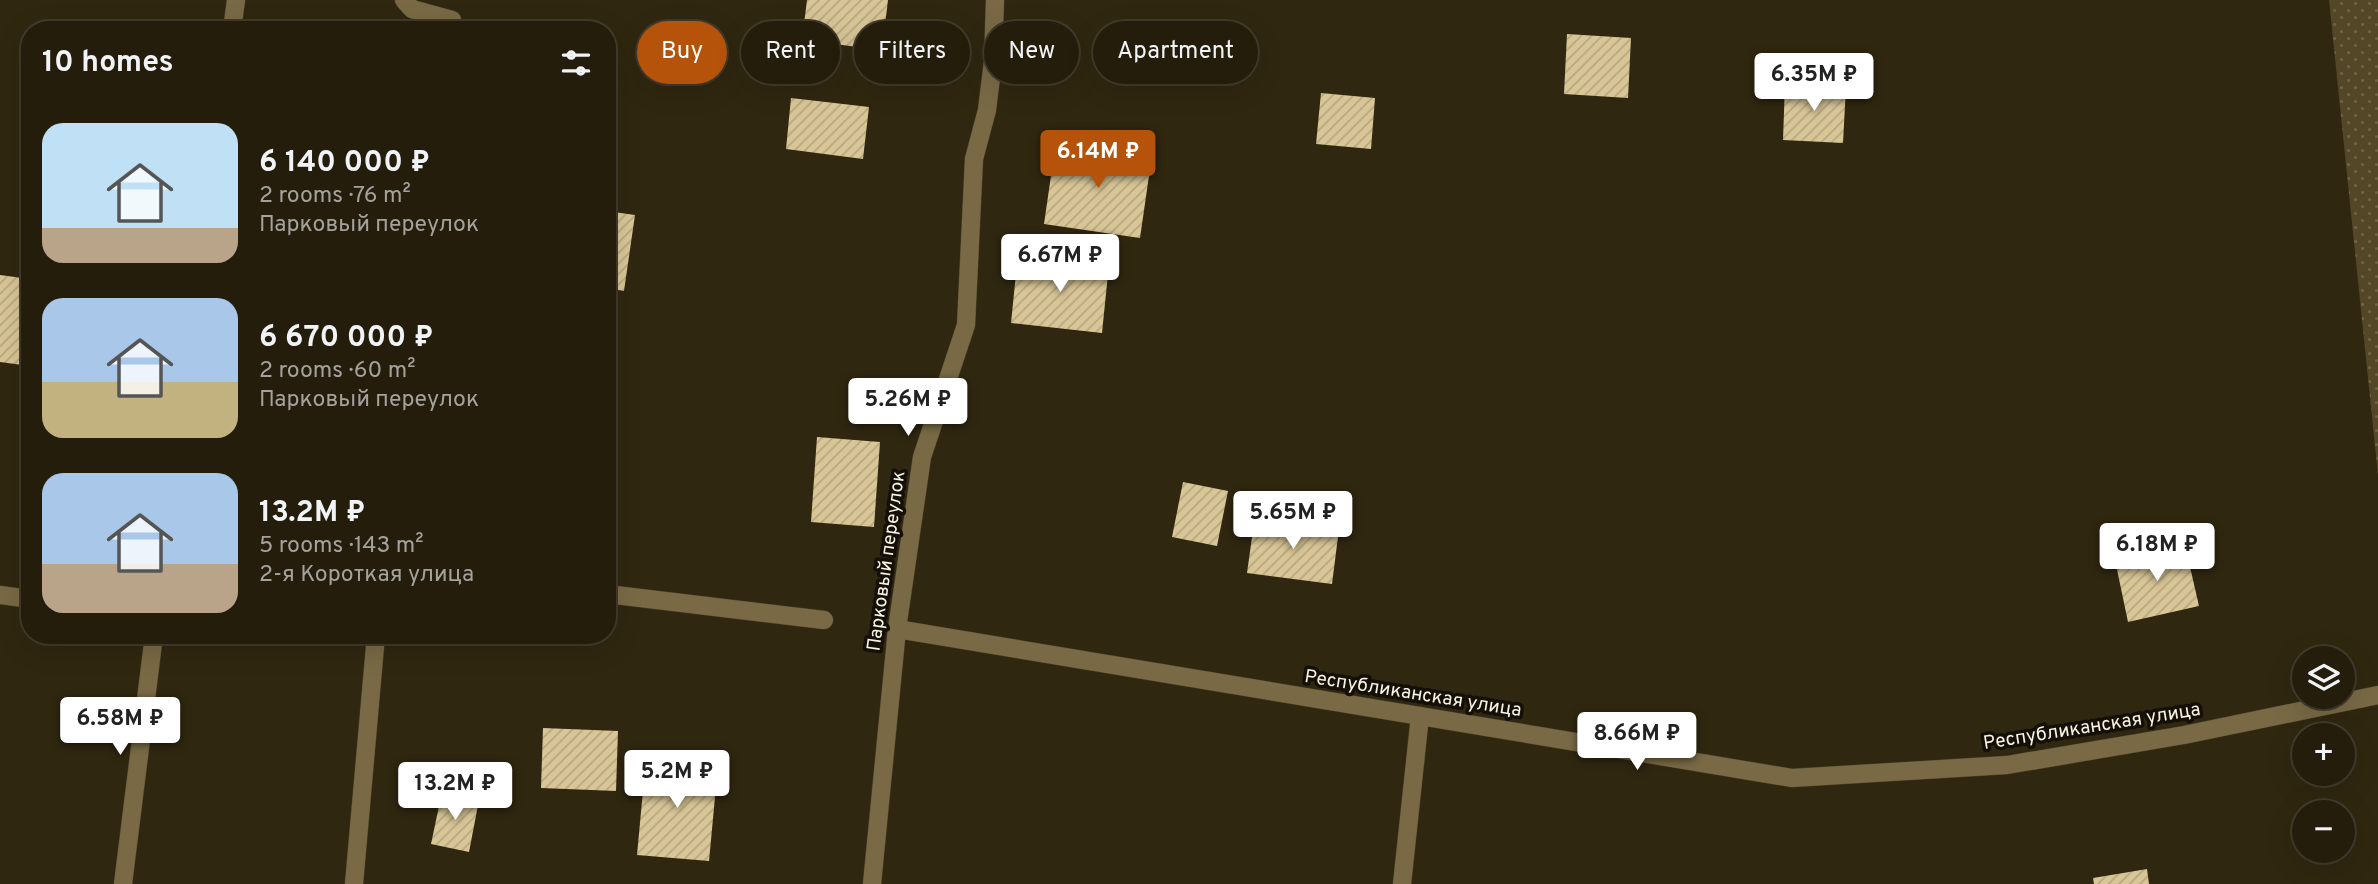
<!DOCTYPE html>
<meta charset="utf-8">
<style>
:root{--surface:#241d0c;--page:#2c2615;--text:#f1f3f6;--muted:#a3a29d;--line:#413b2d;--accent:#b45309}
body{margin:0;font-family:Overpass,sans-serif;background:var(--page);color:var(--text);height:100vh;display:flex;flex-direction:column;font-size:26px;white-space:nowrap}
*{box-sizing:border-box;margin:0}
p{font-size:23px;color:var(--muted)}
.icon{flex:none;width:38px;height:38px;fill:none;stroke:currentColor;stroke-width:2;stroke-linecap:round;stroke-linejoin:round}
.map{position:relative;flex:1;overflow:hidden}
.side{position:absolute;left:21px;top:21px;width:595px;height:623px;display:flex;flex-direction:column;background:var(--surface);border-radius:28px;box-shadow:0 7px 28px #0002,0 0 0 2px var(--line)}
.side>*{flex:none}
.top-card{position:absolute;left:637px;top:21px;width:665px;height:63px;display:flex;gap:14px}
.tools{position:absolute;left:2292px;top:646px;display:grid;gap:14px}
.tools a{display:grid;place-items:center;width:63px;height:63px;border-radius:50%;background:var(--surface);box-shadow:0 7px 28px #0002,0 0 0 2px var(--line);font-size:35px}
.price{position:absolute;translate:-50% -60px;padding:0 16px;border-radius:7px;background:#fff;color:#222;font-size:23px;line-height:46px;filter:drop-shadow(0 2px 4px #0008)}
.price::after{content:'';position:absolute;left:50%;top:42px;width:21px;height:16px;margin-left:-10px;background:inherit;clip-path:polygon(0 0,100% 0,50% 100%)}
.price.on{background:var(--accent);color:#fff}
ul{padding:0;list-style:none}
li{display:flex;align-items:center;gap:21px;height:175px;padding:0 21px}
li span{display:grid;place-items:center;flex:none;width:196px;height:140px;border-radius:21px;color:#555}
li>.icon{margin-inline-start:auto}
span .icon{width:84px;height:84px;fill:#fffc;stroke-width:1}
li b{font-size:30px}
h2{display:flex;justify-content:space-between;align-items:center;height:84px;padding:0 21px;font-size:30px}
.pill{padding:0 24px;border-radius:32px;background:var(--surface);box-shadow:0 7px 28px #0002,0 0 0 2px var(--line);font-size:24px;line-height:63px}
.pill.on{background:var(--accent);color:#fff}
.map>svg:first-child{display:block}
.grass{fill:url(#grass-dots)}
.building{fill:url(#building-hatch)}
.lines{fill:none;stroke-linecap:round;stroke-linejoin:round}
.minor-casing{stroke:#4c442e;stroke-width:19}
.minor{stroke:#796a45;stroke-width:18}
.labels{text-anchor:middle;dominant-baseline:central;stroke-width:7;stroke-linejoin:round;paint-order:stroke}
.street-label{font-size:19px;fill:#faf4e6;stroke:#141007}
</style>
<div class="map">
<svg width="2378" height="884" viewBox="0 0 2378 884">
<defs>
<pattern id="grass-dots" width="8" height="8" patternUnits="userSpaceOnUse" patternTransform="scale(1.75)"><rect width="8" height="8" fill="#544728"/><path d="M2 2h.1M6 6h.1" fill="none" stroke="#6e6247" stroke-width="1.8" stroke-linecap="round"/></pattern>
<pattern id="building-hatch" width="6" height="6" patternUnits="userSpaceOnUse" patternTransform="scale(1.75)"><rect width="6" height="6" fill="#d9c697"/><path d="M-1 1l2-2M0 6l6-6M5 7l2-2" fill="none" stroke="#b6a782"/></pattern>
</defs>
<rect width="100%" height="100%" fill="#302710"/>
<polygon class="grass" points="2329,0 2378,0 2378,475"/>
<g class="building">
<polygon points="807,0 888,0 882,50 802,40"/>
<polygon points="1567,34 1631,38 1628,98 1564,94"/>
<polygon points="1785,84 1846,87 1843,143 1783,140"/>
<polygon points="1321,93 1375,98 1371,149 1316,144"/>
<polygon points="791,98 869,107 863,159 786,149"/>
<polygon points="1056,141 1152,155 1140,238 1044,224"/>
<polygon points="607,211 635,215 624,291 607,288"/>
<polygon points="1018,254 1109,264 1102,333 1011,323"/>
<polygon points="0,275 30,279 30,366 0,362"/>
<polygon points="817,437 880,442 874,527 811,522"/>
<polygon points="1183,482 1228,491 1217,546 1172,537"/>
<polygon points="1255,516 1339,529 1332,584 1247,573"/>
<polygon points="2185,545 2199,606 2128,622 2115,560"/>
<polygon points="543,728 618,731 616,791 541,788"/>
<polygon points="646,758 718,765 709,861 637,855"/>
<polygon points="442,792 479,800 469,852 431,844"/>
<polygon points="2147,869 2149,884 2094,884 2093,878"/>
</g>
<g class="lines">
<g class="minor-casing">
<g id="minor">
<polyline points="404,0 412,9 452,20"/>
<polyline points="232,30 236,0"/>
<polyline points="607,594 824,620"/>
<polyline points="0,595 30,599"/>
<polyline points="897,629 1792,778 2007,765 2184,735 2378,695"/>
<polyline points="123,884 154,635"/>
<polyline points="354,884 376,635"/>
<polyline points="872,884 897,629 922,457 966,325 974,159 987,110 993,61 995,0"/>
<polyline points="1402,884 1420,716"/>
</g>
</g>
<use href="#minor" class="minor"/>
</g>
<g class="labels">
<g class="street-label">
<text transform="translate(887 561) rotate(-82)">Парковый переулок</text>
<text transform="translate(1413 694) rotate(9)">Республиканская улица</text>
<text transform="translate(2092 727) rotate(-9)">Республиканская улица</text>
</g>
</g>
</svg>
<div class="tools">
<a><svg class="icon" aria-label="layers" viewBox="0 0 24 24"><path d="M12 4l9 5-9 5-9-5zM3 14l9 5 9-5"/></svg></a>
<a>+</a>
<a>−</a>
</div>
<b class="price" style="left:1814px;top:113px">6.35M ₽</b>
<b class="price on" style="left:1098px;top:190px">6.14M ₽</b>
<b class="price" style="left:1060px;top:294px">6.67M ₽</b>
<b class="price" style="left:908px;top:438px">5.26M ₽</b>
<b class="price" style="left:1293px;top:551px">5.65M ₽</b>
<b class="price" style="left:2157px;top:583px">6.18M ₽</b>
<b class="price" style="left:120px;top:757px">6.58M ₽</b>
<b class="price" style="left:1637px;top:772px">8.66M ₽</b>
<b class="price" style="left:677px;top:810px">5.2M ₽</b>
<b class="price" style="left:455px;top:822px">13.2M ₽</b>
<div class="top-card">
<a class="pill on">Buy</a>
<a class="pill">Rent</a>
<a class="pill">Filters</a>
<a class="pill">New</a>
<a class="pill">Apartment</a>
</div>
<section class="side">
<h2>10 homes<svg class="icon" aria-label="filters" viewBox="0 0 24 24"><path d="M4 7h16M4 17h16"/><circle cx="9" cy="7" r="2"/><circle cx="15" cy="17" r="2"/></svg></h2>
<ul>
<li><span style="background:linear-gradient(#bfe0f5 75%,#b9a48a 0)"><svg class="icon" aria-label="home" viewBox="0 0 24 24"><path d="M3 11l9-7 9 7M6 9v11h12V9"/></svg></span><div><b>6 140 000 ₽</b><p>2 rooms · 76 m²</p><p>Парковый переулок</p></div></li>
<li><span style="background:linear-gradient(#a9c7e8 60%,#c2b280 0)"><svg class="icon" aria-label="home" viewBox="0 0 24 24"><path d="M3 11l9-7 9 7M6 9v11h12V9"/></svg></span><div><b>6 670 000 ₽</b><p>2 rooms · 60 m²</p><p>Парковый переулок</p></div></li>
<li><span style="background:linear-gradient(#a9c7e8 65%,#b9a48a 0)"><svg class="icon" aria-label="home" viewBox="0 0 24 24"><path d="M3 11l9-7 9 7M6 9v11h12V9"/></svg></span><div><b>13.2M ₽</b><p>5 rooms · 143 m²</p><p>2-я Короткая улица</p></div></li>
</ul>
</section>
</div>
